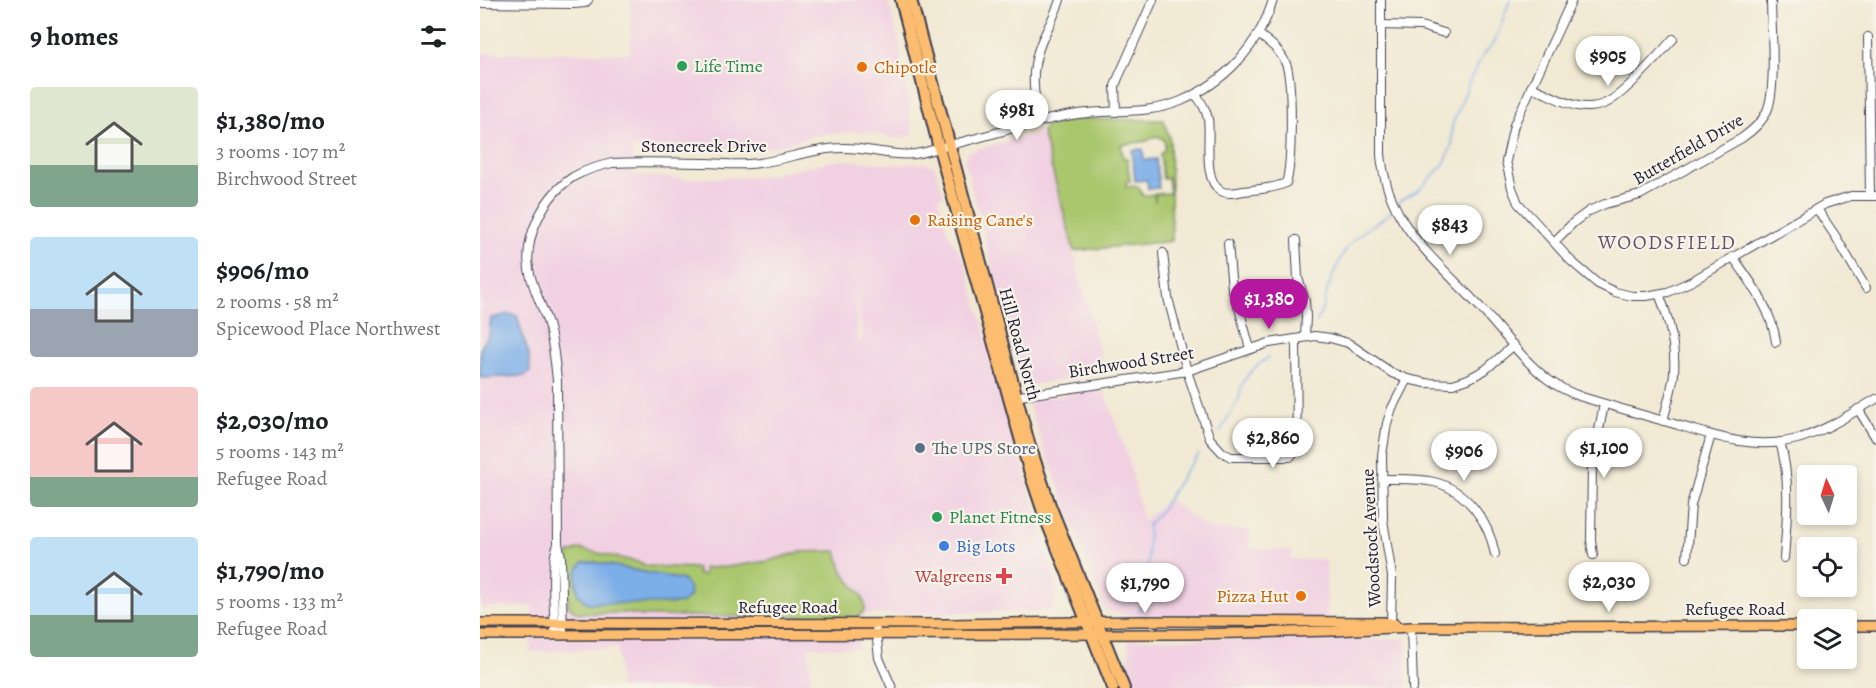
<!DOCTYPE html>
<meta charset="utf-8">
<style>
:root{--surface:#fff;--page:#f2f2f2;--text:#202124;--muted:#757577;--accent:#b5179e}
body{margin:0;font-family:Alegreya,serif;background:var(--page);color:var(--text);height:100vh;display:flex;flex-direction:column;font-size:22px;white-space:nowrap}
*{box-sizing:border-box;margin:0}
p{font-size:20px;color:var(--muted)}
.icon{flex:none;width:33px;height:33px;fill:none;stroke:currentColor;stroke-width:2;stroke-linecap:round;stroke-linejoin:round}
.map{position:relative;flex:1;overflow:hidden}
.panel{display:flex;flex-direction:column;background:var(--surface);width:480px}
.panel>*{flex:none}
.needle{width:39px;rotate:356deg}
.buttons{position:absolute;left:1317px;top:465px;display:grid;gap:12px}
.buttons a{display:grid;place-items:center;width:60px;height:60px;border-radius:6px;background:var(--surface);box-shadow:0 3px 9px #0003;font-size:30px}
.price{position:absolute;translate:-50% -51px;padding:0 14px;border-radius:21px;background:#fff;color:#222;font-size:20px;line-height:39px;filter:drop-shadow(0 2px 3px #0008)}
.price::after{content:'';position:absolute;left:50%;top:36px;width:18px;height:14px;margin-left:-9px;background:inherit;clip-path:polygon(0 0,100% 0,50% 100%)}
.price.current{background:var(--accent);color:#fff}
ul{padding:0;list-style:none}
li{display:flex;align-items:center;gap:18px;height:150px;padding:0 30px}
li span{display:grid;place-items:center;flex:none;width:168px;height:120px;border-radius:6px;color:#555}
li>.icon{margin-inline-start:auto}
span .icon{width:72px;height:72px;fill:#fffc;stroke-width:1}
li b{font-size:26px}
h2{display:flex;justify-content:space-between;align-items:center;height:72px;padding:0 30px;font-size:26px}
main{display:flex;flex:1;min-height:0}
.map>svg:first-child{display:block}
.built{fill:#f1d0e2;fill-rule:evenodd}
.green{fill:#aac76e;stroke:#667454;stroke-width:1.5;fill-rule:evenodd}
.water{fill:#7caee8;stroke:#4f6892;stroke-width:1.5}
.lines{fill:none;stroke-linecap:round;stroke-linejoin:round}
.stream{stroke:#7caee8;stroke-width:1.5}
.minor-casing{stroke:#414052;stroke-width:10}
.major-casing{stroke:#414052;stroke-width:12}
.highway-casing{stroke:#414052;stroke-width:14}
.minor{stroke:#fff;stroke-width:8}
.major{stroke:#fcbd6f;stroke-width:9}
.highway{stroke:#fcbd6f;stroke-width:10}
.leisure-dot{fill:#2e9e5b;stroke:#f7f3e8;stroke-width:2}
.food-dot{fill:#e8710a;stroke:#f7f3e8;stroke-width:2}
.service-dot{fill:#5c6f8a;stroke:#f7f3e8;stroke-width:2}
.shop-dot{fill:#3f7fe0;stroke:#f7f3e8;stroke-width:2}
.health-dot{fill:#e0444e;stroke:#f7f3e8;stroke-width:2}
.labels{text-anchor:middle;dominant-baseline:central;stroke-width:4.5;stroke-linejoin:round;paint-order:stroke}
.leisure-label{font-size:18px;fill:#27864d;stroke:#f7f3e8;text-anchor:start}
.food-label{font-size:18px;fill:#c56008;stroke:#f7f3e8;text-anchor:start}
.street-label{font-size:18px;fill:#22223b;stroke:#f7f3e8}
.service-label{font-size:18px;fill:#4e5e75;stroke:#f7f3e8;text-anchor:start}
.shop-label{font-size:18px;fill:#366cbe;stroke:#f7f3e8;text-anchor:start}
.health-label{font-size:18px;fill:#be3a42;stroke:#f7f3e8;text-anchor:end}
.neighbourhood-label{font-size:20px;letter-spacing:1.5px;fill:#67536f;stroke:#f7f3e8}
</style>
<main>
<section class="panel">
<h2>9 homes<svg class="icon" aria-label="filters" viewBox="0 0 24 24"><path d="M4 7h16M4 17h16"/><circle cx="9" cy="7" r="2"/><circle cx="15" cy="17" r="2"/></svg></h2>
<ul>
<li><span style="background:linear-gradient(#dfe7d0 65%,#7fa58c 0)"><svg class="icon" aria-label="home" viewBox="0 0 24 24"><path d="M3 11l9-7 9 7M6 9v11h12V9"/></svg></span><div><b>$1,380/mo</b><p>3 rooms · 107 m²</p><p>Birchwood Street</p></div></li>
<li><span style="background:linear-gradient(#bfe0f5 60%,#9aa5b1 0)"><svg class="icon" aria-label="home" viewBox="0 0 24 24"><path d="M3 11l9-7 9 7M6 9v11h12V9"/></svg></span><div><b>$906/mo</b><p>2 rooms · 58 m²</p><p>Spicewood Place Northwest</p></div></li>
<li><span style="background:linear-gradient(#f6c9c9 75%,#7fa58c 0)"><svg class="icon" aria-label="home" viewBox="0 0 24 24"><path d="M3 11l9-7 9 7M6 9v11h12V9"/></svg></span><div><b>$2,030/mo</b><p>5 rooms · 143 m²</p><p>Refugee Road</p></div></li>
<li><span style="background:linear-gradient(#bfe0f5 65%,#7fa58c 0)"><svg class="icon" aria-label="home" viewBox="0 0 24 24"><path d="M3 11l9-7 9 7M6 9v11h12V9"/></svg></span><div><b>$1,790/mo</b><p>5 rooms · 133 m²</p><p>Refugee Road</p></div></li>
</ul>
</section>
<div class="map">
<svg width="1396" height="688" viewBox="0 0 1396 688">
<rect width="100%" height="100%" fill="#f7f3e8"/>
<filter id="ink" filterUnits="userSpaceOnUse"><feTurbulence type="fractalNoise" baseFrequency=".0167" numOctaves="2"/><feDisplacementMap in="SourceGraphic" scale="12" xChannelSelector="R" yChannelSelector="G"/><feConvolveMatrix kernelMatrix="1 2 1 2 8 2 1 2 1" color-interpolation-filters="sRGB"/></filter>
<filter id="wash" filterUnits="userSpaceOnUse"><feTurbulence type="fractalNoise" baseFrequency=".008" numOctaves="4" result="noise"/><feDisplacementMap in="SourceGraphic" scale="24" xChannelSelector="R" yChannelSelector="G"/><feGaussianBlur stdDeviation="1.35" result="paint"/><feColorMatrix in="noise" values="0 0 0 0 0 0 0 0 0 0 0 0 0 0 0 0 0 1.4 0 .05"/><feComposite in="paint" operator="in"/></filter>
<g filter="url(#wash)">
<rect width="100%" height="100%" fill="#f1e9d3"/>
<g class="built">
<path d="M151 0H407L418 37 433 135 417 139 394 133 372 132 337 135 293 147 152 148 153 175 208 179 286 176 347 162 367 160 420 165 444 163 454 166 464 195 458 197 467 231 485 262 578 592 571 611 385 614 378 619V648L329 647 331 688H139L138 648 50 652 52 606 0 608V53H151ZM376 287 383 335 377 347 376 288Z"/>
<polygon points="562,132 625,373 543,386 485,161 487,152"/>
<polygon points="623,388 649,461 663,521 688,499 728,529 770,530 769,549 812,550 810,559 846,559 847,619 650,615 625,610 549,408 552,401"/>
<polygon points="648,639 926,639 926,688 654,688 650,680"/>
</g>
<g class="green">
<path d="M600 119 684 120 690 140 692 241 594 251 562 132 566 126ZM676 136 682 138 685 142V149L680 154 683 179 688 178 690 193 675 194V202L674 194 663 196 658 186 646 187V182L650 181 647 158H643L641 145 667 141Z"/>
<path d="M100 549 162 563 165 566 217 568V574L224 575V568L247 567 288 561 320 552 357 551C359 558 360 566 364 573 371 586 386 594 385 610L379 616 374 617 164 616 145 613H98L88 606V554ZM115 562 186 577 202 603H107L98 595 97 574Z"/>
</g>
<g class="water">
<polygon points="663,149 664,160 676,159 679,188 668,189 667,180 655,181 652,150"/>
<polygon points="29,314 37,316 49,356 50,372 45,376 0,378 0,349 9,334 11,318"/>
<path d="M104 562H115L203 580 209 587 210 596 202 603 192 604 107 603 98 595C96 584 93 570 104 562Z"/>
</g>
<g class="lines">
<g class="stream">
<polyline points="917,204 921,200 939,190 964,164 972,145 972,126 990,80 1003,55 1014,43 1030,0"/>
<path d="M836 323C842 314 843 306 846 296 850 280 862 252 873 241 883 229 899 223 911 212"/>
<path d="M740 432 759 398C761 395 760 392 761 388 764 376 779 363 789 357"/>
<polyline points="668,573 668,525 681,510 705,471 719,454"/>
<polyline points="659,610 662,603"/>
</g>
</g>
</g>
<g filter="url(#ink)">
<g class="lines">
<g class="minor-casing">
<g id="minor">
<path d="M901 0V155C903 176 909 197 920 216 938 248 972 277 998 305 1020 329 1044 362 1070 381 1080 388 1091 393 1102 397 1132 406 1162 415 1191 423 1231 435 1271 450 1313 440 1343 433 1370 414 1396 399"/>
<polyline points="1092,0 1034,125 1026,161 1032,188 1038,203 1091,261 1118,284 1135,292 1152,296 1166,296 1188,292 1212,281 1345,204 1371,196 1396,196"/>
<polyline points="0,3 94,4 105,3 108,0"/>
<polyline points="901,25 941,26 964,33"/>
<polyline points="1388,37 1390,196"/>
<path d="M1051 87C1067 93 1082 103 1098 106 1108 108 1117 107 1126 103 1144 95 1179 55 1193 39"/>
<path d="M715 94C722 102 726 109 728 119 731 138 722 180 741 191 748 195 757 192 764 191 778 189 793 189 806 183 812 167 813 81 806 64 800 50 790 43 778 34"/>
<polyline points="636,112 635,86 638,78 673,0"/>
<path d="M560 121C553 94 550 70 561 43 567 29 575 15 580 0"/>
<polyline points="1337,209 1356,237 1386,288"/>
<polyline points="816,240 818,278 825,301 826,317 825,337"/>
<path d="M1075 241 1094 222 1109 211 1125 204 1160 195 1262 138C1272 131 1282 123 1287 111 1297 88 1291 27 1291 0"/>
<polyline points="748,244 752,289 759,308 770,349"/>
<polyline points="683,253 688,298 707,371 730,439 742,452 751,457 810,457 817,449 816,339"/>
<path d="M1253 257C1271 282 1292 310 1296 342"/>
<path d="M1179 294C1189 318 1196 348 1194 374 1192 390 1187 405 1183 421"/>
<polyline points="533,397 707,371 789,343 835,336 850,338 868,343 912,373 927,379 946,383 973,384 988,379 1005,370 1034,345"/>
<polyline points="1378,409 1396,438"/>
<path d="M1300 442C1311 479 1307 520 1304 558"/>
<path d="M902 479C919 479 937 478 954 482 987 490 1009 522 1015 554"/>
<polyline points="1113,555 1111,540 1112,466 1124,404"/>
<polyline points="1207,558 1211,505 1231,435"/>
<polyline points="911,626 912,576 903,520 902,455 907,423 912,408 927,379"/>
<polyline points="931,627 933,688"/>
<polyline points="396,631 399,658 412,688"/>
<path d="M75 635C75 609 69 567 78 544"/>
<path d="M83 635 81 557 78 544 77 380C75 360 73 340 67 321 61 303 52 287 49 269 44 235 65 195 93 177 105 170 119 166 132 163 164 161 196 163 228 163 241 164 255 165 269 164 301 162 331 148 362 148 387 147 410 157 435 154 448 152 461 147 474 144 515 134 556 120 598 114 633 109 668 115 701 101 745 82 779 46 793 0"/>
</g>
</g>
<g class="major-casing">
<g id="major">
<polyline points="0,623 470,624 658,621 903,622 915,624"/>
<polyline points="1366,626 1396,626"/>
<polyline points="0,635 710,634 854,631 931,627 1328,626"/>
</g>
</g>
<g class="highway-casing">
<g id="highway">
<polyline points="421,0 459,148 549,470 564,515 633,688"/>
<polyline points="431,0 549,443 570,505 644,688"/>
</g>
</g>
<use href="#minor" class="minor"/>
<use href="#major" class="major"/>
<use href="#highway" class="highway"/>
</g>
</g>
<g class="leisure-dot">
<circle cx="202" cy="66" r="6"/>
<circle cx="457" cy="517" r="6"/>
</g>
<g class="food-dot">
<circle cx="382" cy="67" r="6"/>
<circle cx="435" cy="220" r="6"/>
<circle cx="821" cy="596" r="6"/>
</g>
<circle class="service-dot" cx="440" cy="448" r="6"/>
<circle class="shop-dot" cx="464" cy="546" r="6"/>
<path class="health-dot" d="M521 567h6v6h6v6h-6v6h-6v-6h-6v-6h6z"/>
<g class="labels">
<g class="leisure-label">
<text x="214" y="66">Life Time</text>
<text x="469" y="517">Planet Fitness</text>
</g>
<g class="food-label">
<text x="394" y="67">Chipotle</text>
<text x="447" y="220">Raising Cane's</text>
<text x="809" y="596" text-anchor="end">Pizza Hut</text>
</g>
<g class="street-label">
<text x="224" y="146">Stonecreek Drive</text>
<text transform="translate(1208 149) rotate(-30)">Butterfield Drive</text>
<text transform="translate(540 344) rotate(75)">Hill Road North</text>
<text transform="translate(651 362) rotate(-9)">Birchwood Street</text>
<text transform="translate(891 538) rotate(-93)">Woodstock Avenue</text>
<text x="308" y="607">Refugee Road</text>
<text x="1255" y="609">Refugee Road</text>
</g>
<g class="service-label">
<text x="452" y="448">The UPS Store</text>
</g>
<g class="shop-label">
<text x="476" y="546">Big Lots</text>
</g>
<g class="health-label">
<text x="512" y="576">Walgreens</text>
</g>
<g class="neighbourhood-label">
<text x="1187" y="242">WOODSFIELD</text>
</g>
</g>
</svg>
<div class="buttons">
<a><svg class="needle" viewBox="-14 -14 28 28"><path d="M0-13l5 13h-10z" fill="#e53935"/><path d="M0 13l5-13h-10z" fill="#757577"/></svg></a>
<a><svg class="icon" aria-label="locate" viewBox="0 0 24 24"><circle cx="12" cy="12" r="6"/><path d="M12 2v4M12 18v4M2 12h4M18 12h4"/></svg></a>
<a><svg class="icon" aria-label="layers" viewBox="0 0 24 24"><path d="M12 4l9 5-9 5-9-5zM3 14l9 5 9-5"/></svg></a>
</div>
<b class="price" style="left:1128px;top:87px">$905</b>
<b class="price" style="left:537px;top:141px">$981</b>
<b class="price" style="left:970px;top:256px">$843</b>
<b class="price current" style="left:789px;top:330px">$1,380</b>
<b class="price" style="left:793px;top:469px">$2,860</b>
<b class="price" style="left:1124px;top:479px">$1,100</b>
<b class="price" style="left:984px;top:482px">$906</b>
<b class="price" style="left:1129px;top:613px">$2,030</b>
<b class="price" style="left:665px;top:614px">$1,790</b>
</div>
</main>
